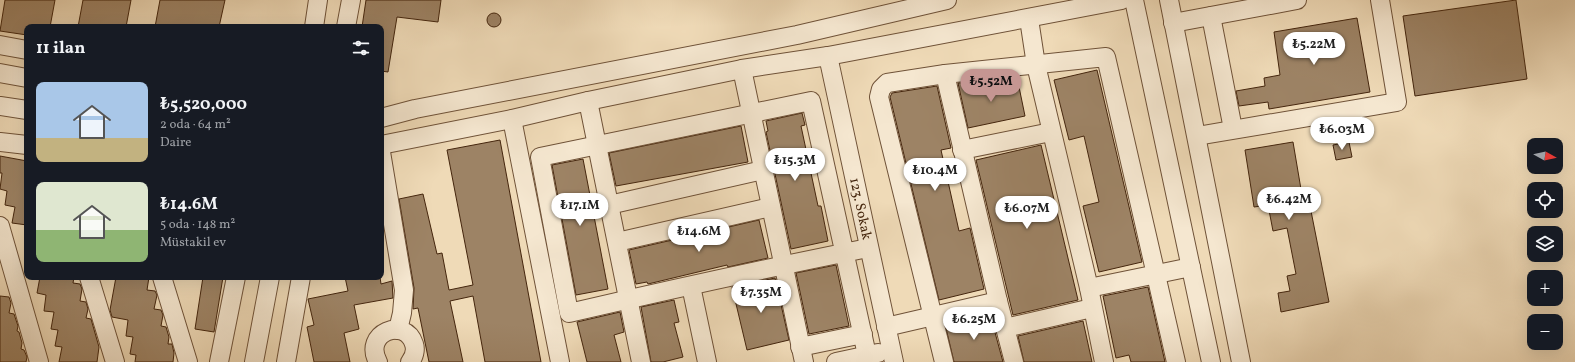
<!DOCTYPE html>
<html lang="tr">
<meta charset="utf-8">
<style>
:root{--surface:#171b24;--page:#242831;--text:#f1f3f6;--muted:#9ea1a6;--accent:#c59692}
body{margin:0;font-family:Vollkorn,serif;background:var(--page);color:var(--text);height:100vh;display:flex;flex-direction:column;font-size:15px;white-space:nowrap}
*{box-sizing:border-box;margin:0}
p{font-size:13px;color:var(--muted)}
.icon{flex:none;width:22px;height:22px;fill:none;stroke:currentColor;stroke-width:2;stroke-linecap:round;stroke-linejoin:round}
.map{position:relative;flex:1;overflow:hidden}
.sheet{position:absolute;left:24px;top:24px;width:360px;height:256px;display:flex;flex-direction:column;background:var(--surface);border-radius:8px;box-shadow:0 4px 16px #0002}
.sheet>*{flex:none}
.needle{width:26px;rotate:98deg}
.controls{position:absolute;left:1527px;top:138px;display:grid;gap:8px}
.controls a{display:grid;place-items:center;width:36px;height:36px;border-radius:8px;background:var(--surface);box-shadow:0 4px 16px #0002;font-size:20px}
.price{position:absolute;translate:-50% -34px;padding:0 9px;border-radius:14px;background:#fff;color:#222;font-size:13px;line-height:26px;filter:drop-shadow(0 1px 2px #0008)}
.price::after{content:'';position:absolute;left:50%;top:24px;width:12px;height:9px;margin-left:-6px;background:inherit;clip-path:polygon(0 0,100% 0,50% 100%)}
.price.on{background:var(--accent);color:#111}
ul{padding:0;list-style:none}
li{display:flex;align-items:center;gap:12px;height:100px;padding:0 12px}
li span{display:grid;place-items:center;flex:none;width:112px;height:80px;border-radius:8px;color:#555}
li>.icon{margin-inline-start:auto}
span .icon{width:48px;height:48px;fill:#fffc;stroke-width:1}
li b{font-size:17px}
h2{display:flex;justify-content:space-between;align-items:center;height:48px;padding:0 12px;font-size:17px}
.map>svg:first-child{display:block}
.building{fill:#9d8365;stroke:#44250d}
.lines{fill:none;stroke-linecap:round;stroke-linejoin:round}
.minor-casing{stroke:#6f5238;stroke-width:20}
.minor{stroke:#f5e7d0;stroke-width:18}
.labels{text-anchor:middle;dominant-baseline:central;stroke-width:3;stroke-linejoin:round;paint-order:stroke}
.street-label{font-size:14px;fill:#44250d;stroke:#f5e7d0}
</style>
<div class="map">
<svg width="1575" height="362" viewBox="0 0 1575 362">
<rect width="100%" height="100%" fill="#efdab7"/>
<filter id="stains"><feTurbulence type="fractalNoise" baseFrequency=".005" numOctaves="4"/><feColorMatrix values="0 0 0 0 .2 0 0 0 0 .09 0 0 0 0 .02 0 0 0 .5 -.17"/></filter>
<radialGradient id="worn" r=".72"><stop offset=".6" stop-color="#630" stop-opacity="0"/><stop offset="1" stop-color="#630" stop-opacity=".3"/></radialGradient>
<g class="building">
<polygon points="5,0 55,0 50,27 27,27 27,35 0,31"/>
<polygon points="83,0 131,0 126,27 78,27"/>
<polygon points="160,0 225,0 219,27 155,27"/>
<polygon points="366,0 441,0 438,22 397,17 388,72 381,71 381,27 362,27"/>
<polygon points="1516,0 1527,79 1415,96 1403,16"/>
<circle cx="494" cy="20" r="7"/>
<polygon points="1357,18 1370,92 1269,109 1268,102 1239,106 1236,91 1265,86 1264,78 1280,75 1274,32"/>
<polygon points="1097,70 1142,262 1099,272 1083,206 1099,202 1084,136 1069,140 1054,80"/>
<polygon points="983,81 984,89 1018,82 1025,116 968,128 958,83"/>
<polygon points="937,86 951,148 941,150 959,231 970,228 984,289 939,300 890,97 892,93"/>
<polygon points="802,113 805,125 801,126 818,206 821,206 828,241 791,249 766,132 768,131 766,121"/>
<polygon points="741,126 748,162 616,186 609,153"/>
<polygon points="500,140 541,362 485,362 473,296 450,301 463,362 429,362 418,308 413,309 414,288 399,199 423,194 437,254 442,253 449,290 473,285 447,150"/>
<polygon points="1293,142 1304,207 1310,206 1329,302 1281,312 1278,293 1290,291 1287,276 1296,274 1287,228 1273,231 1268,205 1254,207 1245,150"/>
<polygon points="1349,142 1352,157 1336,160 1333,145"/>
<polygon points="1041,145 1078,300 1013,315 976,160"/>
<polygon points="0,156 27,161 27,225 12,223 15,207 5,205 7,191 0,189 2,173 0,173"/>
<polygon points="583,159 608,289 576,295 552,165"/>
<polygon points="759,220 768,258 728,267 727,265 648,284 647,282 636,284 629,250"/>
<polygon points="836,265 849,326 809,334 796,273"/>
<polygon points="40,277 74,277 73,283 80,284 82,289 80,301 86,302 88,309 86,318 91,319 99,347 97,362 59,362 62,347 55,346 58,330 51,329 54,312 44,311 46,295 37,293"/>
<polygon points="116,277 149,277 147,290 155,291 157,295 154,309 161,310 163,315 161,326 166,327 169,337 168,344 172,344 174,353 173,362 135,362 136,355 130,354 133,337 126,336 128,320 112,317 110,310"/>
<polygon points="203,277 223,277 214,332 195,329"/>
<polygon points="345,277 380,277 381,284 392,281 393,298 354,305 359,329 344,333 350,362 314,362 307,327 314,325 308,299 348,291"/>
<polygon points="775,278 789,340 747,350 732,287"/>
<polygon points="1148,287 1165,362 1131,362 1129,355 1116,358 1103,296"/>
<polygon points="0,296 9,297 11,303 9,313 14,314 18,326 17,331 19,332 22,343 21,349 24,350 27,357 26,362 0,362"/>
<polygon points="674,300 679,322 674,323 683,357 663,362 651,362 641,307"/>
<polygon points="620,312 624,332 614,335 621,362 587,362 577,322"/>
<polygon points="990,314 1003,362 954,362 945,324"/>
<polygon points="1083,321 1092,362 1024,362 1018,336"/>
</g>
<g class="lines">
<g class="minor-casing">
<g id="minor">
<polyline points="1134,0 1211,362"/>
<polyline points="1169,0 1241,362"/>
<polyline points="1211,16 1233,129"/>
<polyline points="1029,19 1036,65 1089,288 1104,362"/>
<polyline points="1173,23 1297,0"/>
<polyline points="314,27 318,0"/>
<polyline points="346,27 351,0"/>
<polyline points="0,45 27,50"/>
<polyline points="828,56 894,362"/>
<polyline points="742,69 804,362"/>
<polyline points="0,73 27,78"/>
<polyline points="945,74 998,301 1014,362"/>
<polyline points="588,101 641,362"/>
<polyline points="0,106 27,110"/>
<polyline points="381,118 415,109 797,35 947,0"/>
<polyline points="512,119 560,362"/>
<polyline points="1197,136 1397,102 1380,0"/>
<polyline points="0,142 27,145"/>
<polyline points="381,145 512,119 588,101 742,69 828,56 1122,0"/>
<polyline points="962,150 1051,132"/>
<polyline points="381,152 404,290 402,313 398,330"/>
<polyline points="609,205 763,170"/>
<polyline points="0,226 39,362"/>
<polyline points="617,242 771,207"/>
<polyline points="89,277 115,362"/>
<polyline points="162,277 188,362"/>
<polyline points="691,286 707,362"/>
<polyline points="1089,288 1191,267"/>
<polyline points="886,327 998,301"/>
<polyline points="1005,328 1092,308"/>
<polyline points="800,347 863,334"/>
<path d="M867 355 811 101 540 157 569 313C668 290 768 268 868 248"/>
<polyline points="219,362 236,277"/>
<polyline points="254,362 270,277"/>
<polyline points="286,362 301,277"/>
<path d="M378 362C362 333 405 316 414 344 416 350 414 357 410 362"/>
<polyline points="836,362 878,353"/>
<polyline points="944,362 879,97 881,89 887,83 945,74 1106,57 1176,362"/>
</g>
</g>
<use href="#minor" class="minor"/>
</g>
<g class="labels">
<g class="street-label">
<text transform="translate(860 209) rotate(78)">123. Sokak</text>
</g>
</g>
<rect width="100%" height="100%" filter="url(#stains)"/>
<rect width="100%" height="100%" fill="url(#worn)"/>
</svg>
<div class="controls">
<a><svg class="needle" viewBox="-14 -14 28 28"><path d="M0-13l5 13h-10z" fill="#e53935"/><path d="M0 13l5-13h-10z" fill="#9ea1a6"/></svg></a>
<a><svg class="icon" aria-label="locate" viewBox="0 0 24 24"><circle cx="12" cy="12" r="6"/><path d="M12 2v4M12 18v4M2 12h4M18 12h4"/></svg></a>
<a><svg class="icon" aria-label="layers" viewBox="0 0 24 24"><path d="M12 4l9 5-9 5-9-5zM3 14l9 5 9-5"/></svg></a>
<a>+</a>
<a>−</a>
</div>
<b class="price" style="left:1314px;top:66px">₺5.22M</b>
<b class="price on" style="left:991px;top:103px">₺5.52M</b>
<b class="price" style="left:1342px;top:151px">₺6.03M</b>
<b class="price" style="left:795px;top:182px">₺15.3M</b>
<b class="price" style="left:935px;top:192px">₺10.4M</b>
<b class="price" style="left:1289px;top:221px">₺6.42M</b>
<b class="price" style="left:580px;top:227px">₺17.1M</b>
<b class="price" style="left:1027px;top:230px">₺6.07M</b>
<b class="price" style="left:699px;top:253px">₺14.6M</b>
<b class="price" style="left:761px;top:314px">₺7.35M</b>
<b class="price" style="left:974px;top:341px">₺6.25M</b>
<section class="sheet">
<h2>11 ilan<svg class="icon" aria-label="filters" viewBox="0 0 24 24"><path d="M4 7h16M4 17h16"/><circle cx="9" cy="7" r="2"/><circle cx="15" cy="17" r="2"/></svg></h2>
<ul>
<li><span style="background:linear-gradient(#a9c7e8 70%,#c2b280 0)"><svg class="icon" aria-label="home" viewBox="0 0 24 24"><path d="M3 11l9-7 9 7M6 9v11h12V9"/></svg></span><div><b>₺5,520,000</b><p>2 oda · 64 m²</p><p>Daire</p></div></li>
<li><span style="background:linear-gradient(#dfe7d0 60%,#8fb573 0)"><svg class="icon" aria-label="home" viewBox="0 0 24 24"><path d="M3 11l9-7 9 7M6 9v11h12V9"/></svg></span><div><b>₺14.6M</b><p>5 oda · 148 m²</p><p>Müstakil ev</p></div></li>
</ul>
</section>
</div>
